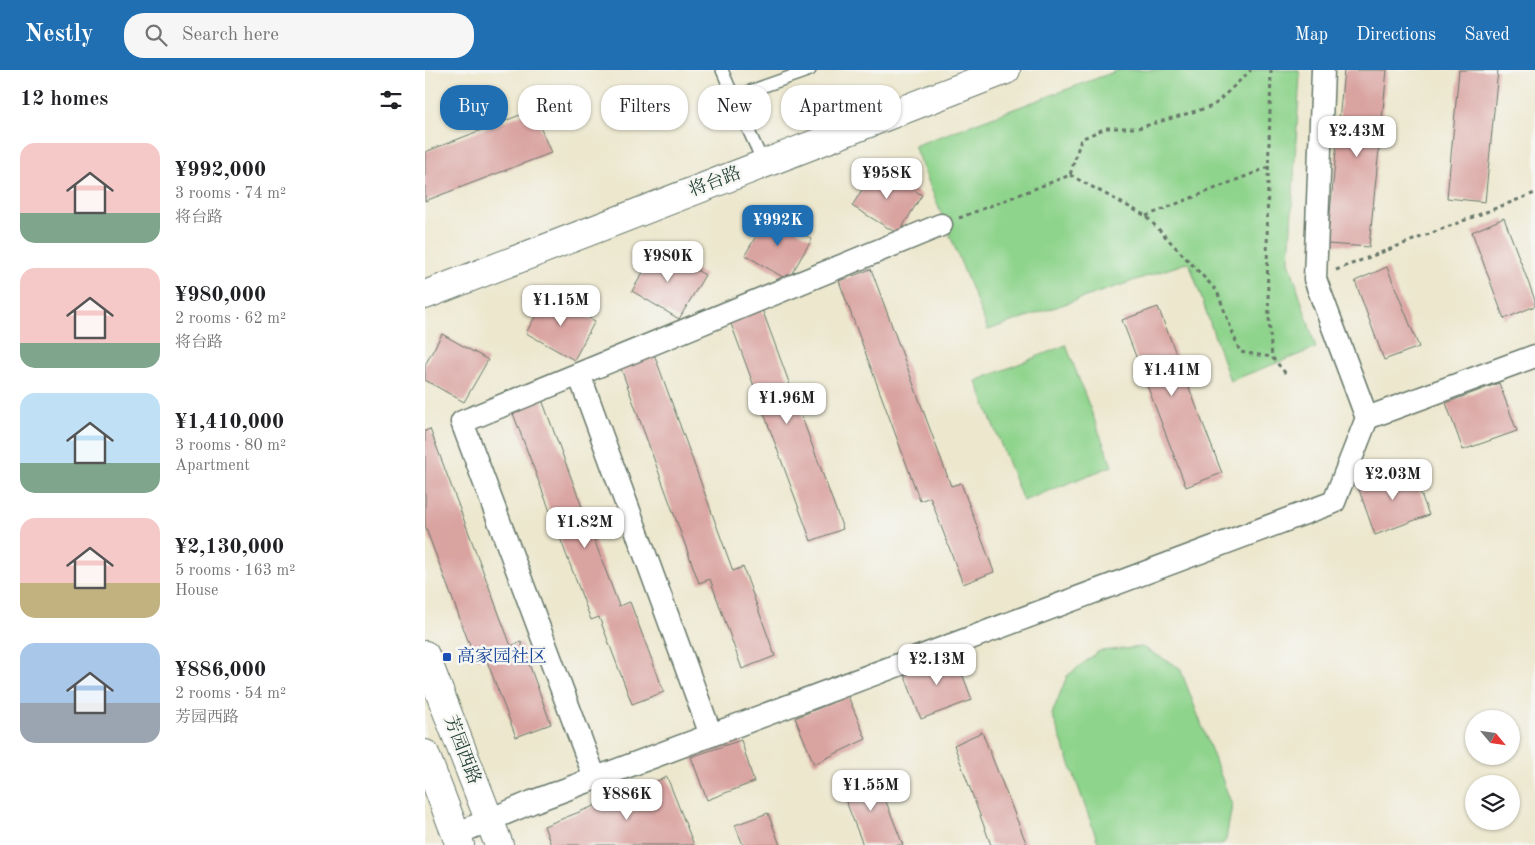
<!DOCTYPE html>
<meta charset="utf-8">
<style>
:root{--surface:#fff;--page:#f6f6f6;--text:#202124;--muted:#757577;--accent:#1f6fb2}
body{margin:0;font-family:"Old Standard TT","Noto Serif SC",serif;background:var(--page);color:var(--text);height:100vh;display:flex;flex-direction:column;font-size:19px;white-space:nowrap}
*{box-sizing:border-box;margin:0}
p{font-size:16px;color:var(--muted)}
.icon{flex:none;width:28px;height:28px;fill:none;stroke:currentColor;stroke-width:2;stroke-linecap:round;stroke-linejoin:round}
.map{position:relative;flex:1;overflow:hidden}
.side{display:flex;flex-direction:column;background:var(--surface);width:425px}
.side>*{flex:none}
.top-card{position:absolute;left:15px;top:15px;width:475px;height:45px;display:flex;gap:10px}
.needle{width:32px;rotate:119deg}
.controls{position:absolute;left:1040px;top:640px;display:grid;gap:10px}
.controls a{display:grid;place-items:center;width:55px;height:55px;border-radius:50%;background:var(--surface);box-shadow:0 1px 4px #0004;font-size:25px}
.price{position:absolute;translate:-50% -42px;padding:0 11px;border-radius:10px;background:#fff;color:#222;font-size:16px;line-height:32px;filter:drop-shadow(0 1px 2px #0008)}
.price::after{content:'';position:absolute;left:50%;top:30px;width:15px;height:11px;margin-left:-8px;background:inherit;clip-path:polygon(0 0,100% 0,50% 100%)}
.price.current{background:var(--accent);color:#fff}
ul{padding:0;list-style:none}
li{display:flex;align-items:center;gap:15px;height:125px;padding:0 20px}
li span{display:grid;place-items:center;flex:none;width:140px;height:100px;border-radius:15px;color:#555}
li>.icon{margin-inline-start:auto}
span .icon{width:60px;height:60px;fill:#fffc;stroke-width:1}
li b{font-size:21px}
h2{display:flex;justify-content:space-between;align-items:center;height:60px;padding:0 20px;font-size:21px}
.pill{padding:0 18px;border-radius:20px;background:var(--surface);box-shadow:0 1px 4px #0004;font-size:18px;line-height:45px}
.pill.current{background:var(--accent);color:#fff}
header{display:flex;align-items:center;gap:30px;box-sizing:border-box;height:70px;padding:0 25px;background:var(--accent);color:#fff}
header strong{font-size:24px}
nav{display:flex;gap:28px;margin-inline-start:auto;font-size:18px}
.search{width:350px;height:45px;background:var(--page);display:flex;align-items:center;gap:12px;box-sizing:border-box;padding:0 18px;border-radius:20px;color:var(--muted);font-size:19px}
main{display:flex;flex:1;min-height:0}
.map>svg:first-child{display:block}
.green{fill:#8fd48d;stroke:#578860}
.building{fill:#d9a3a0}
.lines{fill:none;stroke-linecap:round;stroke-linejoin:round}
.lane-casing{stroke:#67786a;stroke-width:14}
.street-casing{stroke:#67786a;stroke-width:25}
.secondary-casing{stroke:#67786a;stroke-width:30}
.path{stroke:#67786a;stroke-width:3;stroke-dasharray:4 4;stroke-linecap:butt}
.lane{stroke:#fff;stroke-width:11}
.street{stroke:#fff;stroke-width:22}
.secondary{stroke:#fff;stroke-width:28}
.transit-dot{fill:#1a4fb4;stroke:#f6f6f2;stroke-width:2}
.labels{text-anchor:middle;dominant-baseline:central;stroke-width:5;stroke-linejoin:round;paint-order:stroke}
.street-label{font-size:18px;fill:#1f3d34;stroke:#f6f6f2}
.transit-label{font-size:18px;fill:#164399;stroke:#f6f6f2;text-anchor:start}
</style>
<header>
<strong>Nestly</strong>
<div class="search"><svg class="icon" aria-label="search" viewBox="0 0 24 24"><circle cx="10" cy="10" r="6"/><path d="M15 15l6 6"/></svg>Search here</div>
<nav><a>Map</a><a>Directions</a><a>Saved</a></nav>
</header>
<main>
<section class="side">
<h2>12 homes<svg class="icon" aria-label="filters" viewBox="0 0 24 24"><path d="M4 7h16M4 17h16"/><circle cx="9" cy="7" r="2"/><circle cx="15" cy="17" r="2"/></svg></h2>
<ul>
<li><span style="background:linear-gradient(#f6c9c9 70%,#7fa58c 0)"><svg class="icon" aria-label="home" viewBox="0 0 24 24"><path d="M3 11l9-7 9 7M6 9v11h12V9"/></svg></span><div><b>¥992,000</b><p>3 rooms · 74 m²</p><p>将台路</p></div></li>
<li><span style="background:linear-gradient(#f6c9c9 75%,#7fa58c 0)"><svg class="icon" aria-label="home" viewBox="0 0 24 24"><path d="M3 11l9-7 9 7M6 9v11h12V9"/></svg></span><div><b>¥980,000</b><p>2 rooms · 62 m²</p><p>将台路</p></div></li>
<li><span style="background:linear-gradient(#bfe0f5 70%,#7fa58c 0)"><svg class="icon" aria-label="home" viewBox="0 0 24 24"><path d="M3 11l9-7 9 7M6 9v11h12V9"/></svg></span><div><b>¥1,410,000</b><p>3 rooms · 80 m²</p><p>Apartment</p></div></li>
<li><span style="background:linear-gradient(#f6c9c9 65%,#c2b280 0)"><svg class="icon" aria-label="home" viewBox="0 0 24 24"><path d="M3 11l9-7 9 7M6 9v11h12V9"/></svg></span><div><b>¥2,130,000</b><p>5 rooms · 163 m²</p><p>House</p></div></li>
<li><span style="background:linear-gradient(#a9c7e8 60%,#9aa5b1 0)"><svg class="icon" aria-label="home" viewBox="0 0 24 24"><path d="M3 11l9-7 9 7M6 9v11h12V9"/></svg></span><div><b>¥886,000</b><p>2 rooms · 54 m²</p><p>芳园西路</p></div></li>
</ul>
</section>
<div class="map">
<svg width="1110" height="775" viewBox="0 0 1110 775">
<rect width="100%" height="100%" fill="#f6f6f2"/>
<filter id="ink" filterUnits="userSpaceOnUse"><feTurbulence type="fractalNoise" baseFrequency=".02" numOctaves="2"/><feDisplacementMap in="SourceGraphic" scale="10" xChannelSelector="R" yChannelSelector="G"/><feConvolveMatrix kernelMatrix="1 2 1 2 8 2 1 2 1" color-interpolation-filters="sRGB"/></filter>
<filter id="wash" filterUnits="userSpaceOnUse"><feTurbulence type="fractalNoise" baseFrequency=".0096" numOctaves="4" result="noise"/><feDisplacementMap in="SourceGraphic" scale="20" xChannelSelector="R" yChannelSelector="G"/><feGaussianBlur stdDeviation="1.12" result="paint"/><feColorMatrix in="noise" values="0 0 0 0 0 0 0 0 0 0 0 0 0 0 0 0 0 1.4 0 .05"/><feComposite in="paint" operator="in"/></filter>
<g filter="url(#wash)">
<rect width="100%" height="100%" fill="#ece7cd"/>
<g class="green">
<polygon points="694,0 873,0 875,5 864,191 891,278 805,311 764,192 563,260 489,76"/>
<polygon points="641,275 687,396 598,431 551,311"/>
<polygon points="717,577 755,598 807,735 801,770 797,775 674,775 627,644 642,606 674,581"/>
</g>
<g id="blocks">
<g class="building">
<polygon points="919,0 962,0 944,177 902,174"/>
<polygon points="1034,0 1073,0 1060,132 1022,128"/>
<polygon points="108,40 126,83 0,131 0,82"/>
<polygon points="451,97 497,125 473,164 427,136"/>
<polygon points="344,144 387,169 363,210 320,185"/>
<polygon points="1079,148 1110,230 1110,236 1079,249 1047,162"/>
<polygon points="233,177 280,205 254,249 207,221"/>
<polygon points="962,197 994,277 959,290 930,211"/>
<polygon points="446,199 526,416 536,413 569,502 538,514 505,427 495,431 414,211"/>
<polygon points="122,225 170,251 149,290 101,263"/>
<polygon points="733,237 797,403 761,417 697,250"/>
<polygon points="337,239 418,459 386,471 305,251"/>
<polygon points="17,264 63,290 39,332 0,310 0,295"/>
<polygon points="228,281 308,501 318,497 350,586 317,599 285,509 274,513 194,293"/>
<polygon points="1074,313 1092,361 1038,380 1021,333"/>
<polygon points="113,319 194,536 205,532 239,622 207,634 174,547 166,550 83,330"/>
<polygon points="5,359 86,576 96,572 126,654 91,667 60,586 50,589 0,456 0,361"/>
<polygon points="986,398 1004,445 950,465 933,417"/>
<polygon points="529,582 547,630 496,649 478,601"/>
<polygon points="423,626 441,669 389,694 370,648"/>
<polygon points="557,662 602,775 566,775 529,675"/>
<polygon points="316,670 329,712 282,730 266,687"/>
<polygon points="449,701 478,775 438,775 415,716"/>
<polygon points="242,707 269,775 126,775 119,756"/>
<polygon points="343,743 355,775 318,775 310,755"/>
</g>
</g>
</g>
<g filter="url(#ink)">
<use href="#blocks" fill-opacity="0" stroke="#67786a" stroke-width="1"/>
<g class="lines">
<g class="lane-casing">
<g id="lane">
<polyline points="297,0 315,42 339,94"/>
<polyline points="308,27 385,0"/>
</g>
</g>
<g class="street-casing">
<g id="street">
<polyline points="154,304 286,665"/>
<polyline points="942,348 1110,286"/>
<polyline points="170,708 37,352 516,155"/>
<polyline points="31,764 107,732 909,432 942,348 890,209 898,0"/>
</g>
</g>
<g class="secondary-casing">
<g id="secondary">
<polyline points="0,225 581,0"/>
<polyline points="0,585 74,775"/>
<polyline points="0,684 35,775"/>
</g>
</g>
<g class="path">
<path d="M846 0C844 96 838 192 847 287"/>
<polyline points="645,105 721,146 792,221 815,282 847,287 862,305"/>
<polyline points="721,146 844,97"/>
<polyline points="534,148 645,105 656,69 681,58 713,58 788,36 826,0"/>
<polyline points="911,200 1110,123"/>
</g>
<use href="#lane" class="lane"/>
<use href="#street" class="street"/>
<use href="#secondary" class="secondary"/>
</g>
</g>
<rect class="transit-dot" x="17" y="582" width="10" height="10" rx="2.5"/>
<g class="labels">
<g class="street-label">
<text transform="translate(290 112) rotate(-21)">将台路</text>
<text transform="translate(37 680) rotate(69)">芳园西路</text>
</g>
<g class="transit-label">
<text x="32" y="587">高家园社区</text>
</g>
</g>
</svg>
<div class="controls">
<a><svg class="needle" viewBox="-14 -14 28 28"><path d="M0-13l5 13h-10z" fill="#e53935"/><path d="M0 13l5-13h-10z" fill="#757577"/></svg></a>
<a><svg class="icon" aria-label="layers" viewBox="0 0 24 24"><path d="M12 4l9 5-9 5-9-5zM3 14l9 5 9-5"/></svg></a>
</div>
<b class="price" style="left:932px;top:88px">¥2.43M</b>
<b class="price" style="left:462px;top:130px">¥958K</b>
<b class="price current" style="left:353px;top:177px">¥992K</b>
<b class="price" style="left:243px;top:213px">¥980K</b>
<b class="price" style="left:136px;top:257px">¥1.15M</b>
<b class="price" style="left:747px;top:327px">¥1.41M</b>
<b class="price" style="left:362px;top:355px">¥1.96M</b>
<b class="price" style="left:968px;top:431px">¥2.03M</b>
<b class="price" style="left:160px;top:479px">¥1.82M</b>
<b class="price" style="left:512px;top:616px">¥2.13M</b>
<b class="price" style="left:446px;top:742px">¥1.55M</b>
<b class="price" style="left:202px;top:751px">¥886K</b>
<div class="top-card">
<a class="pill current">Buy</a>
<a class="pill">Rent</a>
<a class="pill">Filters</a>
<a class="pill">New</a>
<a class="pill">Apartment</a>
</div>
</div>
</main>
